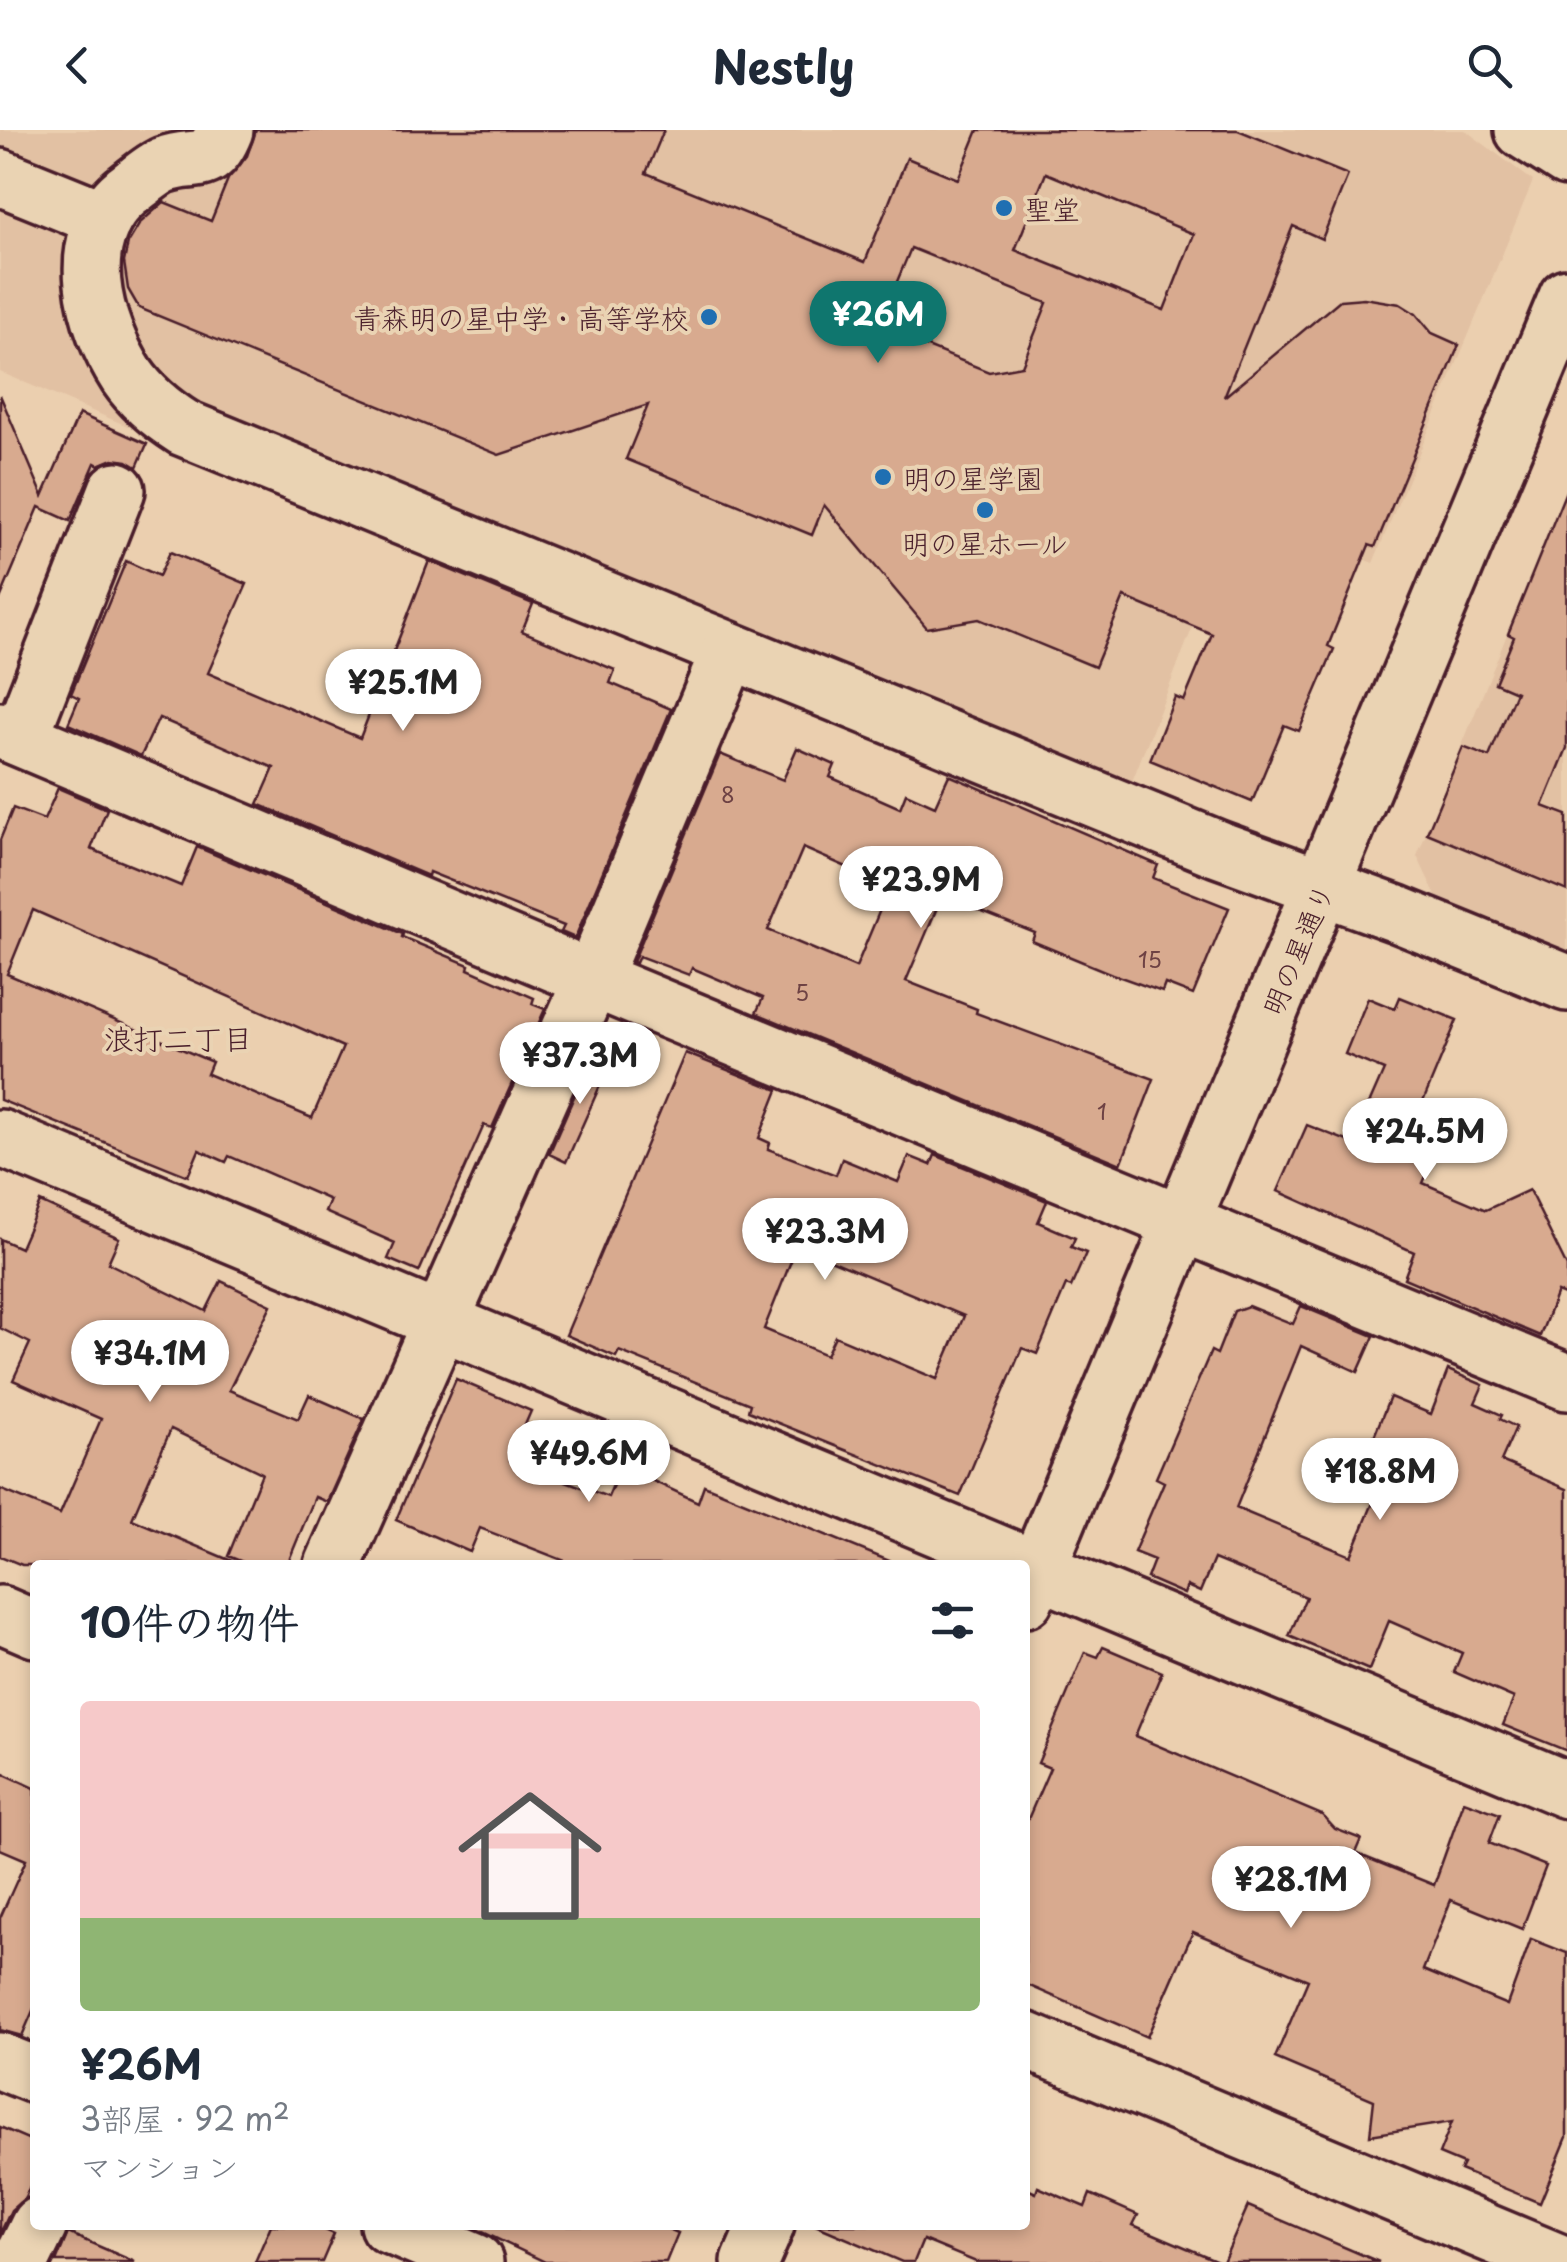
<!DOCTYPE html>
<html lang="ja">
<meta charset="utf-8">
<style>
:root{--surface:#fff;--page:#f2f2f3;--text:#1f2937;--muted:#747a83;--line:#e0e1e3;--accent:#0f766e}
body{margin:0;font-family:"Playpen Sans","Klee One",sans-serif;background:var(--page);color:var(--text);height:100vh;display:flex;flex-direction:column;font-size:38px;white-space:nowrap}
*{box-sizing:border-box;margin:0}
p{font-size:32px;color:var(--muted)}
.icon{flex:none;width:55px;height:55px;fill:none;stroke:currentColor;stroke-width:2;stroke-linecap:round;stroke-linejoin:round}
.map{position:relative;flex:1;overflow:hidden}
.drawer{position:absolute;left:30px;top:1430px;width:1000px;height:670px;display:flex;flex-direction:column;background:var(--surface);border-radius:10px;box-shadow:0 5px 15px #0003}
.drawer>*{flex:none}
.price{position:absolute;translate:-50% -85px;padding:0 22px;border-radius:35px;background:#fff;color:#222;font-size:32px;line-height:65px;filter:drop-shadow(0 2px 5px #0008)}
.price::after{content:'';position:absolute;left:50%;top:60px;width:30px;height:22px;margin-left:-15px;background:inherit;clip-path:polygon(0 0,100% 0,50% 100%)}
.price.active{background:var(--accent);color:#fff}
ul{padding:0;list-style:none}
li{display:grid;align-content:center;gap:20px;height:530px;padding:0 50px}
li+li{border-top:2px solid var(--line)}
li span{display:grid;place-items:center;height:310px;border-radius:10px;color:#555}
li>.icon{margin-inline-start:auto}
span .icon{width:180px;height:180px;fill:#fffc;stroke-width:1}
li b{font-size:42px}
h2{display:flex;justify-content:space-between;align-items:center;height:120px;padding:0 50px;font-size:42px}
header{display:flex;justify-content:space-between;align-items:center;height:130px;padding:0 50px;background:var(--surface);font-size:45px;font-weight:700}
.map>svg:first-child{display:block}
.built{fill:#e2c1a3}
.building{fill:#d8aa8f;stroke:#4a1f2b;stroke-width:2.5;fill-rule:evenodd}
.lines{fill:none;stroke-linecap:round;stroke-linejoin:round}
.minor-casing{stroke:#4a1f2b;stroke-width:62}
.minor{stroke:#ead3b3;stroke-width:55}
.poi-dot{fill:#1f6fb2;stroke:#ead3b3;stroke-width:4}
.labels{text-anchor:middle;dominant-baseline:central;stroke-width:8;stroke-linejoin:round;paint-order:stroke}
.number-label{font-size:22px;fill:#6e4244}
.poi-label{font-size:28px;fill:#4a1f2b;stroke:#ead3b3;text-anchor:start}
.street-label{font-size:28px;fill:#4a1f2b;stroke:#ead3b3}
.neighbourhood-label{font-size:30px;fill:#4a1f2b;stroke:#ead3b3}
</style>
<header><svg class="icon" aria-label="back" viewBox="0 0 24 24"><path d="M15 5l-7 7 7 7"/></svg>Nestly<svg class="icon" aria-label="search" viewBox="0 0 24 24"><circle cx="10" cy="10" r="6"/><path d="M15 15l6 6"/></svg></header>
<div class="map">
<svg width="1567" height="2132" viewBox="0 0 1567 2132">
<rect width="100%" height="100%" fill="#ebcfaf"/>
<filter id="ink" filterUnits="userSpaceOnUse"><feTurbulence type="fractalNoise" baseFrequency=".01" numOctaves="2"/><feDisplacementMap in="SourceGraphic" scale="20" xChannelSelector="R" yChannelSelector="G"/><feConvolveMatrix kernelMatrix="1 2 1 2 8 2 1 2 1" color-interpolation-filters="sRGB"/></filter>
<g filter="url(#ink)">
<g class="built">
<polygon points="0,0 1465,0 1533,51 1373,433 1239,379 1129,659 177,317 0,242"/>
<polygon points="1567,357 1567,826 1440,774 1417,726"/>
</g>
<g class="building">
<path d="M256 0H664L646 43 865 132 907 28 958 49 978 0H1238L1348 45 1322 109 1293 96 1224 267 1340 170 1364 168 1400 174 1416 184 1432 203 1459 215 1375 417 1369 415 1328 516 1334 519 1299 601 1284 595 1252 672 1150 630 1175 567 1184 571 1212 504 1124 467 1095 537 979 489 927 498 824 375 812 405 626 329 648 275 499 325 139 178 128 159 124 132 128 113 140 93 164 72 211 91 228 49 247 26ZM1046 43 1194 104 1164 180 1015 120ZM911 118 1047 173 1022 236 989 242 878 197Z"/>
<polygon points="0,265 43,366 79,284 147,314 137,337 127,331 113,329 99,335 95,333 70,391 39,377 0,469"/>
<polygon points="1566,361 1567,618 1543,676 1567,685 1567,761 1427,703 1463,617 1489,627 1516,562 1495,553 1514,507 1508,504"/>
<polygon points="170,422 247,454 208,543 360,608 429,431 533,474 522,501 615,540 610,553 671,579 575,808 561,802 564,796 429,742 428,746 258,674 274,638 159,588 141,626 68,594 79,568 71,564 126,431 159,446"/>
<path d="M797 618 835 635 830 647 900 678 906 663 935 676 949 645 1158 735 1153 748 1229 778 1193 865 1165 854 1162 862 1112 844 1032 811 1035 803 942 766 906 851 977 879 976 883 1154 949 1121 1034 756 883 763 868 692 838 689 845 639 826 636 833 633 832 720 624 783 650ZM803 718 890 756 856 837 768 800Z"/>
<path d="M58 658 107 679 91 719 181 756 197 717 403 804 402 807 469 835 468 839 534 868 532 874 545 879 492 998 484 995 419 1142 388 1129 395 1113 325 1082 330 1070 229 1026 226 1032 199 1020 188 1046 0 970V710L13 678 44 690ZM33 780 343 917 312 988 207 944 212 932 7 844Z"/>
<polygon points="1400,867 1457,890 1415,991 1444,1004 1423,1053 1486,1080 1529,1060 1567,1137 1567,1166 1557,1162 1540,1206 1404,1148 1414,1122 1278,1061 1307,995 1352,1013 1384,940 1345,924 1368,868 1395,879"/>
<polygon points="593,923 611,931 566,1032 549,1024"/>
<path d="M685 923 778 960 759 1008 770 1013 768 1019 836 1045 842 1029 898 1052 909 1026 931 1035 935 1025 1047 1071 1038 1092 1075 1108 1071 1117 1086 1123 1071 1157 1066 1155 1037 1224 1022 1218 960 1366 748 1281 750 1274 619 1221 616 1227 566 1205ZM797 1116 964 1186 937 1249 835 1206 826 1225 764 1199Z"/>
<polygon points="40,1072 119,1108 108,1133 206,1181 221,1151 271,1175 229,1260 298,1289 309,1265 364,1289 327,1372 315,1367 287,1435 250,1435 228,1426 262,1343 171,1299 132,1389 241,1435 22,1435 0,1426 0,1359 60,1384 101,1289 13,1250 30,1213 0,1198 0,1109 20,1118"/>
<polygon points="1248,1176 1293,1194 1301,1176 1374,1206 1358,1242 1301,1216 1236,1378 1351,1426 1382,1351 1367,1345 1373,1329 1366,1326 1390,1267 1431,1284 1448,1240 1483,1255 1475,1273 1502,1285 1500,1289 1516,1297 1501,1331 1567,1359 1567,1621 1503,1595 1514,1568 1454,1542 1462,1523 1389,1491 1369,1540 1289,1506 1306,1467 1214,1429 1200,1462 1187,1456 1184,1464 1147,1448 1154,1430 1134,1422 1164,1352 1156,1348 1211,1221 1217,1224 1234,1181"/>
<polygon points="456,1249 531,1281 510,1330 608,1367 621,1336 698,1372 704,1355 899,1435 575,1435 480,1398 470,1422 396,1390"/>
<polygon points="1103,1517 1162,1542 1135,1606 1322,1685 1335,1699 1361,1709 1355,1723 1434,1755 1464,1671 1500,1684 1489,1713 1546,1736 1522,1799 1451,1770 1423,1840 1507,1875 1531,1809 1567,1823 1567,2007 1540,2073 1460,2040 1463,2034 1439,2024 1452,1992 1370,2005 1374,1970 1275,1928 1308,1850 1193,1802 1147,1907 1025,1854 1025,1696 1050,1638 1038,1633 1085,1522 1098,1527"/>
<polygon points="0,1642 35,1658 35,1876 22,1906 0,1900 0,1788 26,1730 0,1719"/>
<polygon points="0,1997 35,2012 35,2044 25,2068 11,2080 0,2104"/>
<polygon points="1038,2057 1085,2077 1090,2064 1138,2085 1133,2095 1220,2132 976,2132 923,2110 914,2132 902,2132 815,2095 1025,2095 1025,2058 1036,2063"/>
<polygon points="1248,2076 1379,2132 1223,2132"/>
<polygon points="271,2095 314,2095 334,2104 322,2132 255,2132"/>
<polygon points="468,2095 659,2095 678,2103 666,2132 545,2132"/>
<polygon points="68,2103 135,2132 56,2132"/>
</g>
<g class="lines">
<g class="minor-casing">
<g id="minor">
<path d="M225 0C209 41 196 23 164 35 152 40 137 54 126 62 70 109 93 193 127 246 142 268 162 284 184 298L1218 719 1397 784 1567 853"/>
<polyline points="1523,0 1567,28"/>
<polyline points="0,47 104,89"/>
<polyline points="0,600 592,849 1567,1252"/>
<polyline points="20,608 117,360"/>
<polyline points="0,1008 1567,1660"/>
<polyline points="333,1435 592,849 729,522"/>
<polyline points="1025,1469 1567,167"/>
<polyline points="0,1484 35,1499"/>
<polyline points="1025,1910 1558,2132"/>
<polyline points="0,1931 35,1945"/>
<polyline points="388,2095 475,2132"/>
<polyline points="21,2132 39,2095"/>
<polyline points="750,2132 766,2095"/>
</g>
</g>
<use href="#minor" class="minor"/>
</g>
</g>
<g class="poi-dot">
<circle cx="1004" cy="78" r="10"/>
<circle cx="709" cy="187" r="10"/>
<circle cx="883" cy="347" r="10"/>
<circle cx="985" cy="380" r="10"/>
</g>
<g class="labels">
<g class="number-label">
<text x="728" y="663">8</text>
<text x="1150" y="828">15</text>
<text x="802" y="861">5</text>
<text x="1102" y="980">1</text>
</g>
<g class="poi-label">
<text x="1024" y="78">聖堂</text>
<text x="689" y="187" text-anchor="end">青森明の星中学・高等学校</text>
<text x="903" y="347">明の星学園</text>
<text x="985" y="412" text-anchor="middle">明の星ホール</text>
</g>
<g class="street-label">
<text transform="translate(1297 819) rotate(-67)">明の星通り</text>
</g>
<g class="neighbourhood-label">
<text x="178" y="907">浪打二丁目</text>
</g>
</g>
</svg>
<b class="price active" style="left:878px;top:236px">¥26M</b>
<b class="price" style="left:403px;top:604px">¥25.1M</b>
<b class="price" style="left:921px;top:801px">¥23.9M</b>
<b class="price" style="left:580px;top:977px">¥37.3M</b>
<b class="price" style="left:1425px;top:1053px">¥24.5M</b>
<b class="price" style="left:825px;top:1153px">¥23.3M</b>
<b class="price" style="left:150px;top:1275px">¥34.1M</b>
<b class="price" style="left:589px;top:1375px">¥49.6M</b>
<b class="price" style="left:1380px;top:1393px">¥18.8M</b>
<b class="price" style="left:1291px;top:1801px">¥28.1M</b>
<section class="drawer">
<h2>10件の物件<svg class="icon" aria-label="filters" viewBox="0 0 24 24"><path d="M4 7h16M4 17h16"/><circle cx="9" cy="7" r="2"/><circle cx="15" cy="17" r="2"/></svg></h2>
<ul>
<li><span style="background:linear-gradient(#f6c9c9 70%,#8fb573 0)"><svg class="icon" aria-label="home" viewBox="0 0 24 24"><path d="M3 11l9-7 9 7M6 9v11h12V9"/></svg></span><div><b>¥26M</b><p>3部屋 · 92 m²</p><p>マンション</p></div></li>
</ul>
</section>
</div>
